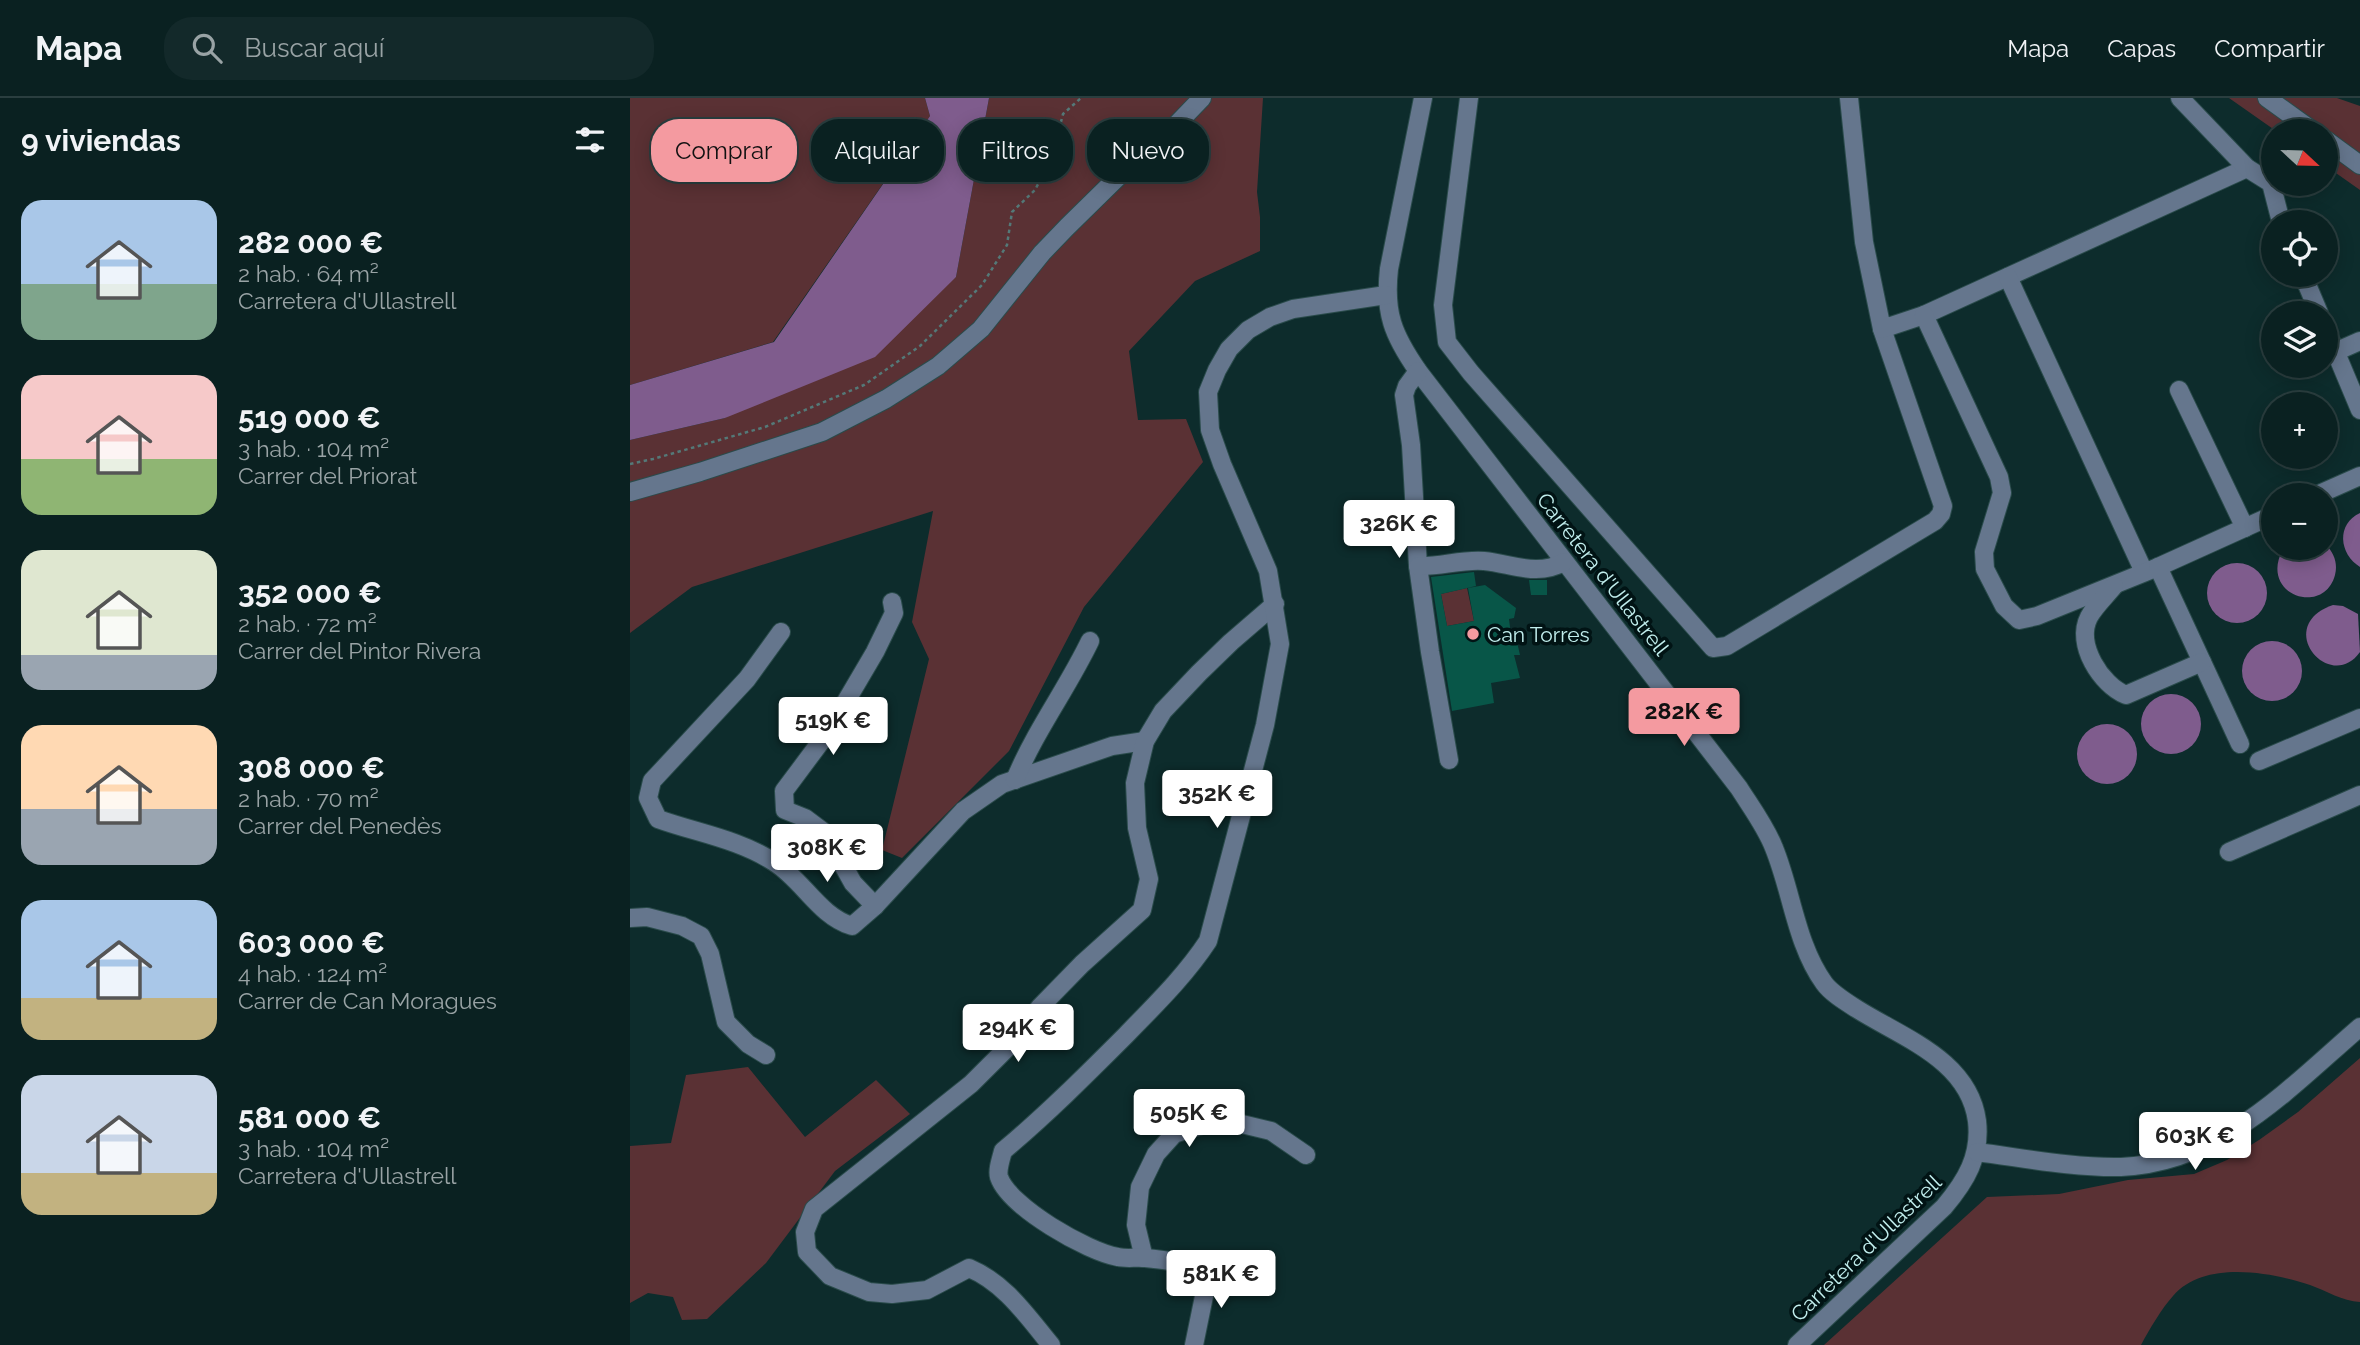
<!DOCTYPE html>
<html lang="es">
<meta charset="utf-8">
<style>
:root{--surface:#0a2121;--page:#13292a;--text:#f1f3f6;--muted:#99a3a5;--line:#2a3e3f;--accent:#f49aa0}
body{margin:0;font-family:Raleway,sans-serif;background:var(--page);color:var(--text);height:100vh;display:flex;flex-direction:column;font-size:26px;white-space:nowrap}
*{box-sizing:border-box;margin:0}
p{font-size:23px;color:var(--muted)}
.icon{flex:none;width:38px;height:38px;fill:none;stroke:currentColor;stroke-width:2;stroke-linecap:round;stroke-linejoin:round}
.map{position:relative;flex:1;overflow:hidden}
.side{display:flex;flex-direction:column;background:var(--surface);width:630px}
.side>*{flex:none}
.hud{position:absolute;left:21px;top:21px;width:665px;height:63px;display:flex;gap:14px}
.needle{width:46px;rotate:112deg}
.controls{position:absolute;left:1631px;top:21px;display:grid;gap:14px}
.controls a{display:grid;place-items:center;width:77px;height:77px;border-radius:50%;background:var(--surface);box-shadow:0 4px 18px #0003,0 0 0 2px var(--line);font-size:35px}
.price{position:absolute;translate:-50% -60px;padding:0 16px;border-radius:7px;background:#fff;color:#222;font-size:23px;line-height:46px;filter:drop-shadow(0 2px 4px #0008)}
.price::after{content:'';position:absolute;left:50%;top:42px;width:21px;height:16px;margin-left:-10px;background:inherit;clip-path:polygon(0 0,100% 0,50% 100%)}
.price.current{background:var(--accent);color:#111}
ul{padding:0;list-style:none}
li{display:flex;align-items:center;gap:21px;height:175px;padding:0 21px}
li span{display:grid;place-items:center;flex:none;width:196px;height:140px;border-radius:21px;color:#555}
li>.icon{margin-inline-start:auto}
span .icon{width:84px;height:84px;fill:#fffc;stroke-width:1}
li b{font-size:30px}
h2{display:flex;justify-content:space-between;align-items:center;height:84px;padding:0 21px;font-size:30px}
.tag{padding:0 24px;border-radius:28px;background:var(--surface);box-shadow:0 4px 18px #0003,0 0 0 2px var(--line);font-size:24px;line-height:63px}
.tag.current{background:var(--accent);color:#111}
header{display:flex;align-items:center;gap:42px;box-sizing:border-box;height:98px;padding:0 35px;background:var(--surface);border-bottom:2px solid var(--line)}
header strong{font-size:33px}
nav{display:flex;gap:38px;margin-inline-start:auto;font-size:24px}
.search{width:490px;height:63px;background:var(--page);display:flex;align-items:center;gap:18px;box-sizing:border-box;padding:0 24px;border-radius:28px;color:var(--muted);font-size:26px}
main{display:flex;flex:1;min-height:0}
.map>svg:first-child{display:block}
.green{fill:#5a3134}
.water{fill:#7f5c8d}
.building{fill:#085648}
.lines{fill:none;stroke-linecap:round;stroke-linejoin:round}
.minor-casing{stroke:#2a4b4b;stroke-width:20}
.path{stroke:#547978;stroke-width:2.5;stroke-dasharray:3.5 3.5;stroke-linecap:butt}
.minor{stroke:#65768d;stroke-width:18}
.poi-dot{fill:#f49aa0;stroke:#011314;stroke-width:2.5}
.labels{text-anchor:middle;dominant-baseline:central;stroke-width:7;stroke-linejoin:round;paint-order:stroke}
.street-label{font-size:21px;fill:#c1eeed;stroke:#011314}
.poi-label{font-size:21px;fill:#c1eeed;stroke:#011314;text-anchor:start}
</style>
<header>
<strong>Mapa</strong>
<div class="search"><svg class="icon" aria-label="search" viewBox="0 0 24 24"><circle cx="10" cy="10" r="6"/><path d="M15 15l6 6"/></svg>Buscar aquí</div>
<nav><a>Mapa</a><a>Capas</a><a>Compartir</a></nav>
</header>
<main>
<section class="side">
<h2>9 viviendas<svg class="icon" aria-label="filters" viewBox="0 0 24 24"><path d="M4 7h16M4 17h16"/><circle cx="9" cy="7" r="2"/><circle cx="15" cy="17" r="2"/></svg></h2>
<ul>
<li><span style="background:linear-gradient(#a9c7e8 60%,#7fa58c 0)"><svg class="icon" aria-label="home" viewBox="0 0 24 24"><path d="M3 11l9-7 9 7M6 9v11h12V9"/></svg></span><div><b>282 000 €</b><p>2 hab. · 64 m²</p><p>Carretera d'Ullastrell</p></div></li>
<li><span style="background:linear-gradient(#f6c9c9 60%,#8fb573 0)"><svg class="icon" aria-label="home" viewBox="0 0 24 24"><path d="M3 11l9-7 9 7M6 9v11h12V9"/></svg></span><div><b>519 000 €</b><p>3 hab. · 104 m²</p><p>Carrer del Priorat</p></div></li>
<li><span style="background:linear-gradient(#dfe7d0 75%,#9aa5b1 0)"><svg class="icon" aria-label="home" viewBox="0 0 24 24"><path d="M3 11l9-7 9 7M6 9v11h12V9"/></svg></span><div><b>352 000 €</b><p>2 hab. · 72 m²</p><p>Carrer del Pintor Rivera</p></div></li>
<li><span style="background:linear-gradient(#ffd9b3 60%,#9aa5b1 0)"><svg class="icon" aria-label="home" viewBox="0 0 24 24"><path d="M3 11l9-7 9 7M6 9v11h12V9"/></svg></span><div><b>308 000 €</b><p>2 hab. · 70 m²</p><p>Carrer del Penedès</p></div></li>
<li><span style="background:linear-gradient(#a9c7e8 70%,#c2b280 0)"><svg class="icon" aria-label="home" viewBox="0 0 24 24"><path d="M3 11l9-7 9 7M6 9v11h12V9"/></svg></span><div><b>603 000 €</b><p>4 hab. · 124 m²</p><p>Carrer de Can Moragues</p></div></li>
<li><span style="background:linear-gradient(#c9d6e8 70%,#c2b280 0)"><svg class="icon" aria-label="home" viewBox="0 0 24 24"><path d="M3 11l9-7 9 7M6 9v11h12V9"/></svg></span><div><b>581 000 €</b><p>3 hab. · 104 m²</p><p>Carretera d'Ullastrell</p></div></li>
</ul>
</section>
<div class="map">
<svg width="1730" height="1247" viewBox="0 0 1730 1247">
<rect width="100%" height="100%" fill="#0d2c2c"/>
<g class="green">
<polygon points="0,0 295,0 300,18 143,244 0,287"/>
<polygon points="359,0 633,0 627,94 630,119 630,153 565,183 499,253 508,322 556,321 573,364 454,509 379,653 272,760 252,752 299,561 282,524 303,413 62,489 0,535 0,342 95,320 326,179"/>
<polygon points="1599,0 1707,0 1730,8 1730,92 1696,68 1696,33 1646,33"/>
<polygon points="837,490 844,523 817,528 811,496"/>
<path d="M1730 960V1204C1712 1203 1697 1193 1680 1187 1640 1174 1574 1162 1543 1198 1532 1210 1519 1232 1511 1247H1194L1357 1099 1429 1096 1498 1082 1564 1076 1597 1062 1629 1042 1668 1014Z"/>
<polygon points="118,969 175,1039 246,982 280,1016 205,1073 136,1165 77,1221 52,1222 43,1199 18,1195 0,1205 0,1048 41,1045 56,977"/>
</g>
<g class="water">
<polygon points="295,0 359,0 326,179 245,259 95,320 0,342 0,287 144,244 300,18"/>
<path d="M1730 415V469C1709 456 1706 426 1730 415Z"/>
<path d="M1696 447C1704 455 1708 465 1705 477 1694 519 1628 497 1653 451L1696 450Z"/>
<circle cx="1607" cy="495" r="30"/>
<path d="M1703 507 1713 508 1728 516 1730 554C1700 596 1642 528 1703 507Z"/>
<circle cx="1642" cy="573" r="30"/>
<circle cx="1541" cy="626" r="30"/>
<circle cx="1477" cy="656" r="30"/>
</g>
<g class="building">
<polygon points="844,474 846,488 811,496 817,528 844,523 838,490 855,487 886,510 884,520 879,521 882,545 887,544 890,557 884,557 890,580 861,585 864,605 822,613 801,479"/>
<polygon points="899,482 917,482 917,497 901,497"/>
</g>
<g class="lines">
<g class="minor-casing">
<g id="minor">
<path d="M793 0 759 171C754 215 763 237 788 273L1109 690C1121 709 1136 729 1144 750 1162 794 1166 846 1194 885 1201 895 1216 904 1227 911 1273 940 1339 962 1347 1023 1351 1058 1336 1083 1314 1109L1167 1247"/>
<polyline points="839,0 813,207 817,244 841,275 1083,550 1097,548 1305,423 1311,416 1313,408 1252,231"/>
<polyline points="1219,0 1234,144 1252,231 1294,217 1617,70"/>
<polyline points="1550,0 1617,70 1641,85 1651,124"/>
<polyline points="1637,0 1683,33"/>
<polyline points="1696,42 1730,67"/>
<polyline points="1673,177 1689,215"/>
<polyline points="1378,179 1514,474"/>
<polyline points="1294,217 1369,379 1372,395 1354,454 1355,471 1374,508 1389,522 1407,518 1528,469 1643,417"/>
<polyline points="1696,231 1730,312"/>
<polyline points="1705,254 1730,243"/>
<polyline points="788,273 777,288 774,297 781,347 788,468 800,554 819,662"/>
<polyline points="1549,292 1615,430"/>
<polyline points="0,394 70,374 192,334 256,301 308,268 351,231 412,155 437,129 491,76 546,27 572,0"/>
<polyline points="1687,397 1730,378"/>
<path d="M788 468C810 469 832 461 854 463 883 466 907 479 934 464"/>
<polyline points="1528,469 1610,646"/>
<path d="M1484 488C1476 498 1465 508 1459 519 1445 546 1471 587 1496 597L1572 564"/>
<path d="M151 534 117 581 22 683 18 700 28 721C67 735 108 741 144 764 173 782 189 818 222 828L245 808 333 713 372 686 482 648 515 643"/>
<polyline points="1629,663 1730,620"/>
<path d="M385 682C405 633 437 591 460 543"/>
<polyline points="1599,754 1730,697"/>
<polyline points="245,808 223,785 195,735 175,720 155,712 154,693 198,634 245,554 264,515 262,504"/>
<polyline points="0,820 17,819 52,828 71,838 80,856 96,924 118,946 136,957"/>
<path d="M1347 1054C1394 1060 1443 1070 1491 1069 1591 1065 1659 990 1730 929"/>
<polyline points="514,1160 506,1127 510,1089 526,1056 544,1036 591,1021 641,1033 676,1057"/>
<path d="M421 1247C397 1218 375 1185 339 1170L297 1192 262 1196 239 1194 200 1178 177 1154 175 1134 184 1111 341 986 382 945 410 909 452 866 512 812 519 781 507 730 505 685 515 643 533 613 569 575 601 544 645 506"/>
<path d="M564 1247 580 1169C558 1166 537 1162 515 1160 506 1159 497 1161 488 1159 458 1154 379 1109 369 1079 367 1072 371 1061 373 1053 416 1017 456 977 496 937 525 907 555 878 578 843L635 627 650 546 638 473 592 366 580 332 578 294 587 272 599 251 618 232 640 219 663 211 756 197"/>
</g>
</g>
<polyline class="path" points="0,366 23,361 135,329 234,287 290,248 352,187 377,147 382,114 405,92 422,59 433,16 451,0"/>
<use href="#minor" class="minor"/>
</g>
<circle class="poi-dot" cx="843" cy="536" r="7"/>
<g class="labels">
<g class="street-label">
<text transform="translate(973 476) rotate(52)">Carretera d'Ullastrell</text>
<text transform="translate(1236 1150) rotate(-44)">Carretera d'Ullastrell</text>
</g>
<g class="poi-label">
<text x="857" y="536">Can Torres</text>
</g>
</g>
</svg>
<div class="controls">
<a><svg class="needle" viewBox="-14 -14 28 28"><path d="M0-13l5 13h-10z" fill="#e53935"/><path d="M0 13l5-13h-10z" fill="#99a3a5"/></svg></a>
<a><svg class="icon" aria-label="locate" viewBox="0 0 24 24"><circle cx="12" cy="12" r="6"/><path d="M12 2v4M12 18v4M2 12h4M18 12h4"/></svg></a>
<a><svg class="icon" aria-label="layers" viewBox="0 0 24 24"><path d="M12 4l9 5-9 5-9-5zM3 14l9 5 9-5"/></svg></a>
<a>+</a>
<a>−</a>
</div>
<b class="price" style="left:769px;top:462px">326K €</b>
<b class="price current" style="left:1054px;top:650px">282K €</b>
<b class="price" style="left:203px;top:659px">519K €</b>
<b class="price" style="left:587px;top:732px">352K €</b>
<b class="price" style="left:197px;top:786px">308K €</b>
<b class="price" style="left:388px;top:966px">294K €</b>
<b class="price" style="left:559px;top:1051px">505K €</b>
<b class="price" style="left:1565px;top:1074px">603K €</b>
<b class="price" style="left:591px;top:1212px">581K €</b>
<div class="hud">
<a class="tag current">Comprar</a>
<a class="tag">Alquilar</a>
<a class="tag">Filtros</a>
<a class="tag">Nuevo</a>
</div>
</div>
</main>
